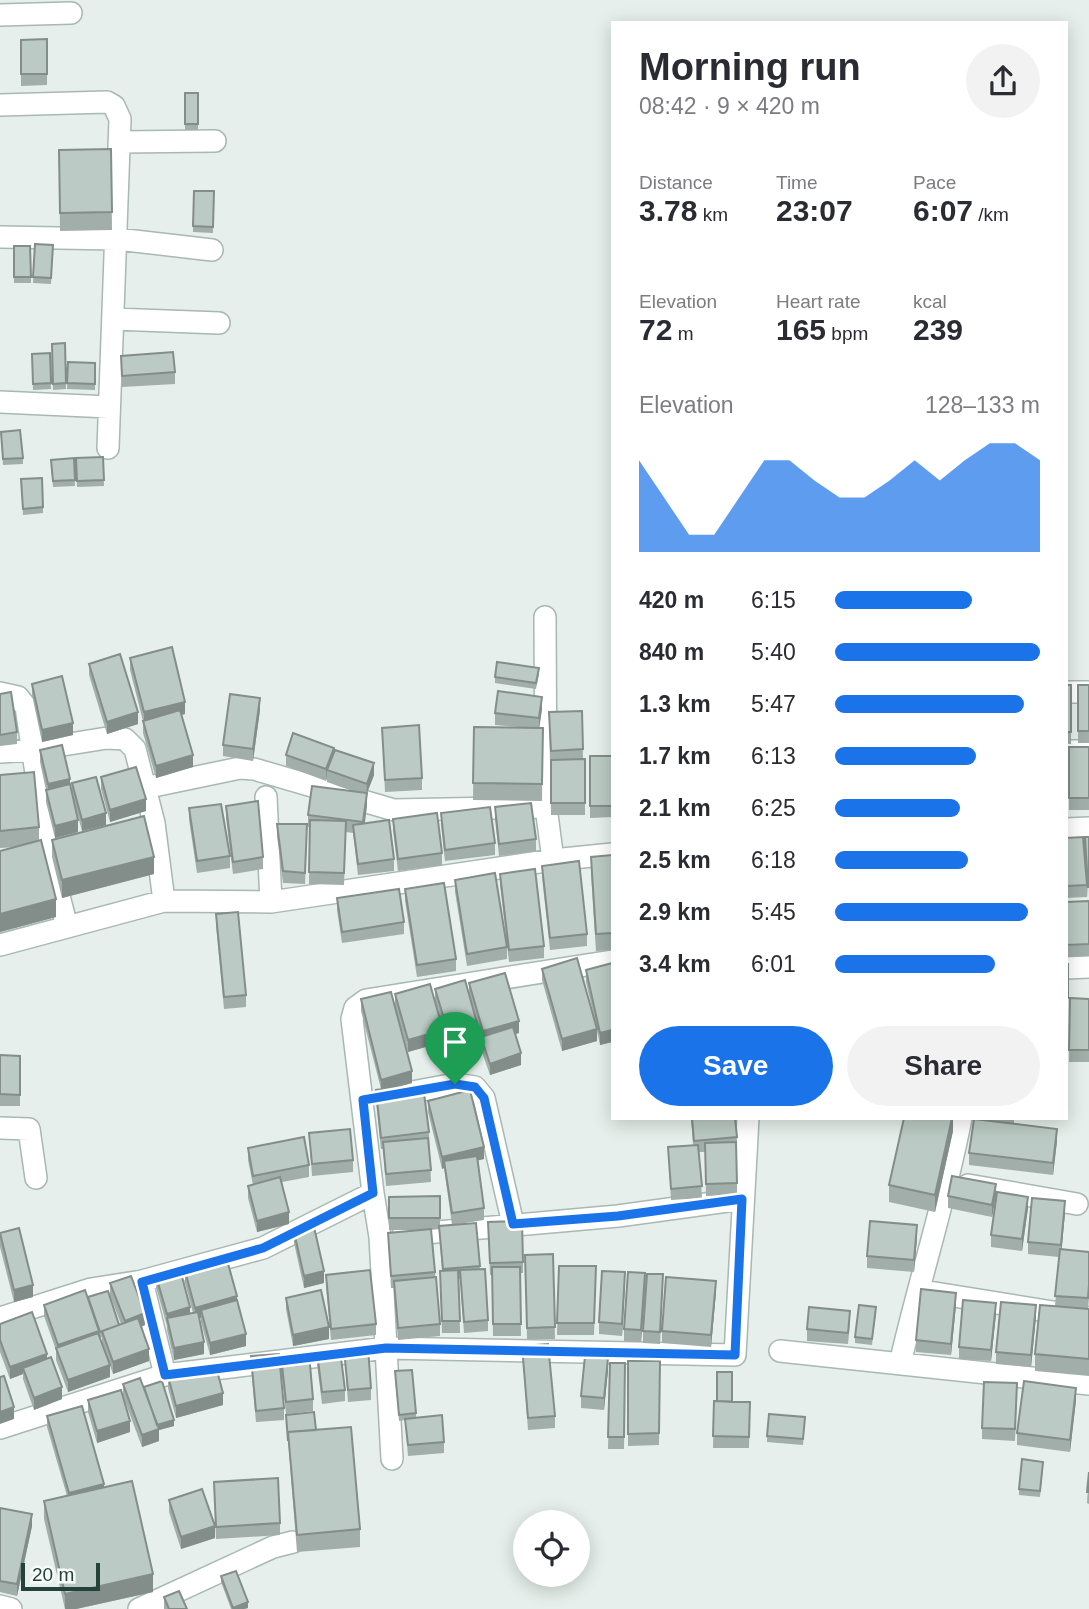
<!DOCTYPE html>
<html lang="en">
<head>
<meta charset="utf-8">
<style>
	:root { --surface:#fff; --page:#f2f2f3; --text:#2b2b33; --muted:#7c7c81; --accent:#1a73e8 }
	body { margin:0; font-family:Helvetica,sans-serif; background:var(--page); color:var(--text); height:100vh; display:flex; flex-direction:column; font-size:26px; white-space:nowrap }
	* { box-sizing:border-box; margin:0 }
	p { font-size:23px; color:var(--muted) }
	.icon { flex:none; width:38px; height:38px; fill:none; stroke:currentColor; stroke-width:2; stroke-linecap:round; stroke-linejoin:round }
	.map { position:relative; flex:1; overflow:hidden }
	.sheet { position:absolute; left:611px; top:21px; width:457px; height:1099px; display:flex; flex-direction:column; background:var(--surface); border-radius:0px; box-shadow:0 4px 18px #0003 }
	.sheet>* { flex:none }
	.buttons { position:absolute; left:513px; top:1510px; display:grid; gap:14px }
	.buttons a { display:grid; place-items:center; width:77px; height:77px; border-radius:50%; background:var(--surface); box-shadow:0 4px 18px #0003; font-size:35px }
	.scale { position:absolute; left:21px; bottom:18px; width:79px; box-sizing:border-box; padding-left:7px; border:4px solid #24423a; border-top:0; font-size:19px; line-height:24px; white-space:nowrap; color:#24423a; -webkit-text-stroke:5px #f7fbf9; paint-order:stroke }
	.pin { position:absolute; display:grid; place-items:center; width:60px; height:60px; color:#fff; margin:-72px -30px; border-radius:50% 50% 50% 0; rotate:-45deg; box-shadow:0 0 7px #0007 }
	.pin .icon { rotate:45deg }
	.round { display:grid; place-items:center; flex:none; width:74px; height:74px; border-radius:37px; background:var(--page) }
	.headline { display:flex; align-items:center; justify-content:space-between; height:119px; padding:0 28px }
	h1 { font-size:38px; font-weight:800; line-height:52px }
	.stats { display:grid; grid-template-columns:repeat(3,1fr); gap:10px; height:119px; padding:7px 28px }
	.stats div { display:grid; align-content:center }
	.stats b { font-size:30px; font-weight:800 }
	.stats small { font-size:19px; font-weight:400 }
	.stats p { font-size:19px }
	.chart { height:196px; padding:14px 28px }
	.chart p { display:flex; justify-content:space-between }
	.chart svg { width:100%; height:126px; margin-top:7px; fill:var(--accent); opacity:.7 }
	.button { display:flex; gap:14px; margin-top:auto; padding:14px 28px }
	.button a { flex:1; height:80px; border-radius:42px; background:var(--accent); color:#fff; font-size:28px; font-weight:800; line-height:80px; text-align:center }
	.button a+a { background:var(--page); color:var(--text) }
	ul { padding:0 28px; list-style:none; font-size:23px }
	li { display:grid; grid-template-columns:112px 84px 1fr; align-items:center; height:52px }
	li i { height:18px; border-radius:9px; background:var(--accent) }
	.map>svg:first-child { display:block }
</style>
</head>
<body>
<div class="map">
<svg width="1089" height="1609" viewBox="0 0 1089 1609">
	<rect width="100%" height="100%" fill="#e6efeb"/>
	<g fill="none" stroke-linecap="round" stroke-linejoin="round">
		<g stroke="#a8b8b2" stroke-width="24">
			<path id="minor" d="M0 15 71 13
				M0 105 107 102 114 106 120 119 108 448
				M120 142 215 141
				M0 237 117 239 212 250
				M114 319 219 323
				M0 402 109 407
				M545 617 546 807 553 860
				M1066 692H1089
				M0 693 18 697 26 707 48 853 67 927
				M1066 751H1089
				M0 752 32 750 107 738 125 739 135 749 154 823 164 901
				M144 788 240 768 254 769 394 810 546 807
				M266 797 271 902
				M1066 829 1089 828
				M0 945 164 901 271 902 553 860 612 854
				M1066 968 1089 967
				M396 1095 455 1084 475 1087 484 1098 513 1224
				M0 1128 29 1129 36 1178
				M968 1185 1077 1204
				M403 1235 618 1216 742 1199
				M142 1281 165 1375
				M929 1292 1089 1318
				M0 1318 91 1289 142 1281 263 1248 373 1193
				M780 1351 1089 1384
				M900 1364C919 1281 945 1202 961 1118
				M0 1428 165 1375 386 1348 735 1355 748 1118
				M392 1459 380 1237 373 1193 352 1019 355 1008 366 1000 612 961
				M0 1606 11 1609
				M139 1609 273 1547 293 1542"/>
		</g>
		<use href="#minor" stroke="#fff" stroke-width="21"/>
	</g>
	<path fill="#a1aea9" d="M47 39V85L21 86V40Z
		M185 93H198V130H185Z
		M111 149 112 230 60 231 59 150Z
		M214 191 213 233 193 232V226Z
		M35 244 53 245 51 284 33 283Z
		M14 246 31 277V283H14Z
		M65 343 66 389 53 390 52 344Z
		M50 353 51 389 33 390 32 354Z
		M121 356 175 372V384L122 387Z
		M68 362 95 363V390L67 389Z
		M1 438 23 458V464L3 465Z
		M103 457 104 486 77 487 76 458Z
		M74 458 75 486 53 487 51 466Z
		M21 479 43 507V513L23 515Z
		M130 658 185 714 181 715 193 767 156 778 143 733V721L130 670Z
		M89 664 138 724 107 734 89 675Z
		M539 674 536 689 495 683V677Z
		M32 684 73 735 42 742 32 695Z
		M1066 685H1071V744H1066Z
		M1078 685H1089V743H1078Z
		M0 694 17 732V744L0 746Z
		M542 709 539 728H543L542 801 473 800 474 727H518L495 725V713Z
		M260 710 253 761 223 756V745Z
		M582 711 583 760 585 759V815H551L549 712Z
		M382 728 422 778V790L385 792Z
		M1066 746H1067V811H1066Z
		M1069 747H1089V810H1069Z
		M40 750 70 785 72 794V783L106 825 82 831 73 798 78 832 55 838 46 802V790L40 762Z
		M334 752 374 775 367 793V805L365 823 394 859V871L358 875 353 833 346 832 344 885 309 884 310 827H308V815L355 792 327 782V778L326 781 286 766V755Z
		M590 756H612V817L590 818Z
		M0 775 39 827V840L56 917 0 932V851L16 847 0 848Z
		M101 777 146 811 110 822 101 789Z
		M226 806 263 857V869L233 874 226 818Z
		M495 807 536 839V851L499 856 495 819Z
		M189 808 230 856V868L197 873 189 820Z
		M441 813 495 843V855L445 861 441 825Z
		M393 819 442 853V865L398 871 393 831Z
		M277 824 307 836 305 884 283 883 277 836Z
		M1085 837H1089L1088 899 1085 849Z
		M1066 838 1087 885V897L1066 898Z
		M52 840 154 874 62 898 52 857Z
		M612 855V950L596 951 591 874V857Z
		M542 866 587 934V946L550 950 542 877Z
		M500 874 544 946V958L509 962 500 885Z
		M455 880 507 947V959L467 966 455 892Z
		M405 889 456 959V971L417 977 405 901Z
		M337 898 404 922V934L342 943 337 910Z
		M1089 901V956L1066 957V902Z
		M216 914 246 995V1007L224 1009 216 926Z
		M612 963V1042L600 1045 597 1031V1041L562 1051 542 980V969L595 1021 586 982V970Z
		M1066 964H1068V1010H1066Z
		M469 983 519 1033 515 1034 521 1065 490 1075 481 1049V1038L479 1032V1041L450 1050 435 1000V989L469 993Z
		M395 994 443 1042 408 1052 395 1006Z
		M1070 998 1089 999V1062H1069Z
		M361 999 412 1083 395 1088 429 1132 431 1182 386 1186 383 1149H381L376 1102V1090L381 1089 361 1011Z
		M0 1055 20 1056V1106H0Z
		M428 1101 484 1159 478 1160 484 1208V1220L452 1225 444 1168 442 1169 428 1112Z
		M691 1118H735L737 1137V1195L706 1196 705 1152H699L702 1198 671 1200 668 1147 693 1145Z
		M953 1118V1131L935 1212 889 1202V1185Z
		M979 1118H1014V1124L1057 1141 1053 1175 969 1165V1153Z
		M309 1133 353 1160V1172L312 1176Z
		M248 1148 309 1165V1177L282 1182 289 1224 257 1232 248 1198V1186L253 1185 248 1160Z
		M440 1196V1226L476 1223 480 1269 488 1320V1331L464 1333 460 1279H459L460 1333H442L440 1283 442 1271 439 1229 431 1230 440 1324V1336L398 1340 394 1288H391L388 1233 428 1230H389V1197Z
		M948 1196H996L992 1217 948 1208Z
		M1028 1208 1022 1251 991 1247V1235Z
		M1065 1213 1061 1250 1089 1252V1297L1088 1309H1089V1376L1035 1371V1354L1055 1306 1059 1257 1028 1254V1242Z
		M488 1222 523 1262V1273H520L521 1336H493L492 1275H490Z
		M294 1232 324 1283 304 1288 294 1243Z
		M0 1233 33 1297 14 1302 0 1247Z
		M917 1237 914 1272 867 1268V1256Z
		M553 1254 555 1339H527L525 1255Z
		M559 1266H596L594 1335H557Z
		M185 1271 237 1300 246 1346 210 1355 201 1322V1318H199L204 1354 174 1360 167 1330V1326L156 1287V1276L190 1313H193L185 1283Z
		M326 1275 376 1324V1335L331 1340 326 1286Z
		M110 1283 145 1325 141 1327 149 1361 113 1374 102 1343V1337L100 1338 110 1377 68 1392 56 1360V1350L44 1316V1305L88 1299 119 1325 121 1324 110 1295Z
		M625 1284 622 1336 599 1334V1322Z
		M645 1285 641 1342 624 1341V1329Z
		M663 1286 660 1344 643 1343V1331Z
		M716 1292 711 1347 662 1343V1331Z
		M286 1298 329 1339 293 1346 286 1309Z
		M956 1305 951 1355 916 1352V1340Z
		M876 1313 872 1345 855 1343V1337Z
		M996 1314 991 1361 959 1359V1347Z
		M1036 1317 1031 1367 996 1364V1352Z
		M850 1323 848 1344 807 1341V1329Z
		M0 1324 47 1359 62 1399 34 1410 23 1379V1374L10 1379 0 1352Z
		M522 1346 555 1416V1428L528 1430Z
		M344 1350 371 1388V1400L348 1402Z
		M317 1352 345 1390V1401L322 1404 317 1364Z
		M281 1355 313 1399V1411L286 1414 281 1367Z
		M251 1356 284 1408V1420L256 1422 251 1368Z
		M628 1361H660L659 1445 628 1446Z
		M610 1363H625L624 1449H608Z
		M608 1370 604 1410 581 1408V1396Z
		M168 1376 223 1405 176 1418 168 1388Z
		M395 1377 416 1413V1418L444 1442V1453L408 1456 405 1420 399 1421Z
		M123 1384 144 1387 174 1426 159 1430V1441L142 1447 123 1396Z
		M1017 1395 1015 1441 982 1439V1428Z
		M88 1400 130 1432 97 1443 88 1412Z
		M1076 1400 1070 1452 1017 1445V1433Z
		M714 1401 750 1402 749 1448H713Z
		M286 1415 316 1430 360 1529V1547L297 1552Z
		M47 1416 104 1488 153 1592 76 1609H65L44 1519V1501L67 1496 47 1427Z
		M805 1423 803 1445 767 1442V1436Z
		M1043 1468 1040 1497 1019 1495V1489Z
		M1089 1472V1504L1087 1503Z
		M214 1482 280 1523V1535L216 1539Z
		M169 1500 215 1538 181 1549 169 1512Z
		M0 1508 32 1526 17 1596 0 1592Z
		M221 1576 248 1608 244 1609H231L221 1582Z
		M164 1597 187 1609H164Z"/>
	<path fill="#838d89" d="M542 697V709L539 730V718Z
		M260 698V710L253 761V749Z
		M185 702V714L144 724V712Z
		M138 712V724L107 734V722Z
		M73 723V735L42 742V730Z
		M334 748V759L327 770 326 781V769Z
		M193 755V767L156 778V766Z
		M374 763V775L367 793V805L363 834 367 784Z
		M70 779V791L48 796V784Z
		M146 799V811L110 822V810Z
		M106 813V825L82 831V820Z
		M78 820V832L55 838V826Z
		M154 857V874L62 898V880Z
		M56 899V917L0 932V914Z
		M519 1021V1033L483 1043V1031Z
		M597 1029V1041L562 1051V1039Z
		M443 1030V1042L408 1052V1040Z
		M479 1030V1041L450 1050V1038Z
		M612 1030V1042L600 1045V1033Z
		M521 1053V1065L490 1075V1064Z
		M412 1071V1083L381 1091V1080Z
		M952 1118H953V1131L935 1212V1195Z
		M1057 1129V1141L1053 1175V1163Z
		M484 1147V1159L445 1168 444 1161V1168L442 1169V1157Z
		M996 1184V1196L992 1217V1205Z
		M1028 1197V1208L1022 1251V1239Z
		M1065 1201V1213L1061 1257V1245Z
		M289 1212V1224L257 1232V1221Z
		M917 1225V1237L914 1272V1260Z
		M324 1271V1283L304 1288V1276Z
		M625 1272V1284L622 1336V1324Z
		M645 1273V1285L641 1342V1330Z
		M716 1281V1292L711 1347V1335Z
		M33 1285V1297L14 1302V1290Z
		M956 1293V1305L951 1355V1344Z
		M237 1296V1308L201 1310V1318L195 1320V1308Z
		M996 1303V1314L991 1361V1350Z
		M1036 1305V1317L1031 1367V1355Z
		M190 1307V1319L167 1318V1326V1314Z
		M145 1313V1325L125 1333V1321Z
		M329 1327V1339L293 1346V1335Z
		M99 1331V1343L58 1357V1345Z
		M246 1334V1346L210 1355V1343Z
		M204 1342V1354L174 1360V1348Z
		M149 1349V1361L113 1374V1362Z
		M47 1354V1366L23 1368V1374L10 1379V1367Z
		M608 1358V1370L604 1410V1398Z
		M110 1365V1377L68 1392V1380Z
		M62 1387V1399L34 1410V1398Z
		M1076 1388V1400L1070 1452V1440Z
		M223 1393V1405L176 1418V1406Z
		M14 1407V1419L0 1424V1412Z
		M174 1420V1426L159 1430V1441L142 1447V1435L156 1425Z
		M130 1421V1432L97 1443V1431Z
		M104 1484V1496L69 1505V1493Z
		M32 1514V1526L17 1596V1584Z
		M215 1526V1538L181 1549V1537Z
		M153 1574V1592L76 1609H65V1594Z
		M248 1602V1608L244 1609H233V1608Z"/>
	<path fill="#bbcac4" stroke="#838d89" stroke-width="2" d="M47 39V74H21V40Z
		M185 93H198V124H185Z
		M111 149 112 212 60 213 59 150Z
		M194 191H214L213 227 193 226Z
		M35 244 53 245 51 278 33 277Z
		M14 246H30L31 277H14Z
		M65 343 66 383 53 384 52 344Z
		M173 352 175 372 122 376 121 356Z
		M50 353 51 383 33 384 32 354Z
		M68 362 95 363V384L67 383Z
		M20 430 23 458 3 459 1 432Z
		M103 457 104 480 77 481 76 458Z
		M74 458 75 480 53 481 51 460Z
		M42 478 43 507 23 509 21 479Z
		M172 647 185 702 144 712 130 658Z
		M120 654 138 712 107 722 89 664Z
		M497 662 539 668 536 683 495 677Z
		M62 676 73 723 42 730 32 684Z
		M1066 685H1071V732H1066Z
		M1078 685H1089V731H1078Z
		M498 691 542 697 539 718 495 713Z
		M11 692 17 732 0 735V694Z
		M230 694 260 698 253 749 223 745Z
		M180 710 193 755 156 766 143 721Z
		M582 711 583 749 551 751 549 712Z
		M419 725 422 778 385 780 382 728Z
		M474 727 543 728 542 784 473 783Z
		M293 733 334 748 326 769 286 755Z
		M62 745 70 779 48 784 40 750Z
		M1066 746H1067V799H1066Z
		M1069 747H1089V798H1069Z
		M335 750 374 763 367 784 327 770Z
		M590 756H612V806H590Z
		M585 759V803H551V760Z
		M136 767 146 799 110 810 101 777Z
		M34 772 39 827 0 831V775Z
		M96 777 106 813 82 820 72 783Z
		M70 784 78 820 55 826 46 790Z
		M312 786 367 793 363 822 308 815Z
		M258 801 263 857 233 862 226 806Z
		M531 803 536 839 499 844 495 807Z
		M221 804 230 856 197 861 189 808Z
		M490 807 495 843 445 850 441 813Z
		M437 813 442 853 398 859 393 819Z
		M144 816 154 857 62 880 52 840Z
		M310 820 346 821 344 873 309 872Z
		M389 820 394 859 358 864 353 825Z
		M277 824H307L305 873 283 871Z
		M1083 837 1087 885 1066 886V838Z
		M1085 837H1089V887H1088Z
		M41 840 56 899 0 914V851Z
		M612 855V933L596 934 591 857Z
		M579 861 587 934 550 938 542 866Z
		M535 869 544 946 509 950 500 874Z
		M495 873 507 947 467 954 455 880Z
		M444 883 456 959 417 965 405 889Z
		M399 889 404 922 342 932 337 898Z
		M1089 901V944L1066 945V902Z
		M238 912 246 995 224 997 216 914Z
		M577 958 597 1029 562 1039 542 969Z
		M612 963V1030L600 1033 586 970Z
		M1066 964H1068V998H1066Z
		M505 973 519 1021 483 1031 469 983Z
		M465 980 479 1030 450 1038 435 989Z
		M430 984 443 1030 408 1040 395 994Z
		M391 992 412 1071 381 1080 361 999Z
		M1070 998 1089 999V1050H1069Z
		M513 1027 521 1053 490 1064 481 1037Z
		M0 1055 20 1056V1095L0 1094Z
		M423 1085 429 1132 381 1138 376 1090Z
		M470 1090 484 1147 442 1157 428 1101Z
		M692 1118H735L737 1137 694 1141Z
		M904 1118H952L935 1195 889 1185Z
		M974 1119 1057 1129 1053 1163 969 1153Z
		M350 1129 353 1160 312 1164 309 1133Z
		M304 1137 309 1165 253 1176 248 1148Z
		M428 1138 431 1170 386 1174 383 1142Z
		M736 1142 737 1183 706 1184 705 1143Z
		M698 1145 702 1186 671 1189 668 1147Z
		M477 1156 484 1208 452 1213 444 1161Z
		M952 1176 996 1184 992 1205 948 1196Z
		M280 1177 289 1212 257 1221 248 1186Z
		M997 1192 1028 1197 1022 1239 991 1235Z
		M440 1196V1218H389V1197Z
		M1032 1198 1065 1201 1061 1245 1028 1242Z
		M522 1221 523 1262 490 1263 488 1222Z
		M870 1221 917 1225 914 1260 867 1256Z
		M476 1223 480 1266 443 1269 439 1226Z
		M314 1227 324 1271 304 1276 294 1232Z
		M19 1228 33 1285 14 1290 0 1233Z
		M431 1229 435 1272 391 1276 388 1233Z
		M1060 1249 1089 1252V1285L1088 1298 1055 1296Z
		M553 1254 555 1327 527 1328 525 1255Z
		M227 1260 237 1296 195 1308 185 1271Z
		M559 1266H596L594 1323H557Z
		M492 1267H520L521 1324H493Z
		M180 1269 190 1307 167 1314 156 1276Z
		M485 1269 488 1320 464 1322 460 1270Z
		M370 1270 376 1324 331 1329 326 1275Z
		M458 1270 460 1321H442L440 1271Z
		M602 1271 625 1272 622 1324 599 1322Z
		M628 1272 645 1273 641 1330 624 1329Z
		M647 1274H663L660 1332 643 1331Z
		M131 1276 145 1313 125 1321 110 1283Z
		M436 1277 440 1324 398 1328 394 1281Z
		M666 1277 716 1281 711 1335 662 1331Z
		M921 1289 956 1293 951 1344 916 1340Z
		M85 1290 99 1331 58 1345 44 1305Z
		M321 1290 329 1327 293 1335 286 1298Z
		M108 1291 119 1325 100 1332 88 1297Z
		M237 1300 246 1334 210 1343 201 1310Z
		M963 1300 996 1303 991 1350 959 1347Z
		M1001 1302 1036 1305 1031 1355 996 1352Z
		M859 1305 876 1307 872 1339 855 1337Z
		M1040 1305 1089 1309V1359L1035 1354Z
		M809 1307 850 1311 848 1333 807 1329Z
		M32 1312 47 1354 10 1367 0 1340V1324Z
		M198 1312 204 1342 174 1348 167 1318Z
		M138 1318 149 1349 113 1362 102 1331Z
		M98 1333 110 1365 68 1380 56 1348Z
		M548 1344 555 1416 528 1418 522 1346Z
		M368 1348 371 1388 348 1390 344 1350Z
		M340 1350 345 1390 322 1392 317 1352Z
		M309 1353 313 1399 286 1402 281 1355Z
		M279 1354 284 1408 256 1411 251 1356Z
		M585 1356 608 1358 604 1398 581 1396Z
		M51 1357 62 1387 34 1398 23 1368Z
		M628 1361H660L659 1433 628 1434Z
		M215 1363 223 1393 176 1406 168 1376Z
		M610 1363H625L624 1437H608Z
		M412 1370 416 1413 399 1415 395 1371Z
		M717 1372H732V1402L717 1401Z
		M4 1376 14 1407 0 1412V1377Z
		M140 1378 159 1429 142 1435 123 1384Z
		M162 1381 174 1420 157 1425 144 1387Z
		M1024 1381 1076 1388 1070 1440 1017 1433Z
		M984 1382 1017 1383 1015 1429 982 1428Z
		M121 1390 130 1421 97 1431 88 1400Z
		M714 1401 750 1402 749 1437 713 1436Z
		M82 1406 104 1484 69 1493 47 1416Z
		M314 1412 316 1430 288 1432V1441L286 1415Z
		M769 1414 805 1417 803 1439 767 1436Z
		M442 1415 444 1442 408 1445 405 1419Z
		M351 1427 360 1529 297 1535 288 1432Z
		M1022 1459 1043 1462 1040 1491 1019 1489Z
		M1089 1472V1492H1087Z
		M278 1478 280 1523 216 1527 214 1482Z
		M132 1481 153 1574 65 1594 44 1501Z
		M202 1489 215 1526 181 1537 169 1500Z
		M0 1508 32 1514 17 1584 0 1581Z
		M236 1571 248 1602 233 1608 221 1576Z
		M179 1591 187 1609H169L164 1597Z"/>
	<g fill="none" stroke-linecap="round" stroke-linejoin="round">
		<g stroke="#fff" stroke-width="14">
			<path id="route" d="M455 1084 475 1087 484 1098 513 1224 618 1216 742 1199 735 1355 386 1348 165 1375 142 1282 263 1248 373 1193 363 1100Z"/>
		</g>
		<use href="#route" stroke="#1a73e8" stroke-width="9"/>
	</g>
</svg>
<div class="buttons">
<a><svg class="icon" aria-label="locate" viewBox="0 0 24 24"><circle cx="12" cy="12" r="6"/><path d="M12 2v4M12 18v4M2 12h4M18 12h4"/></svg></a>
</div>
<div class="scale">20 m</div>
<div class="pin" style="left:455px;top:1084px;background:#1e9e55"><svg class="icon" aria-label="arrive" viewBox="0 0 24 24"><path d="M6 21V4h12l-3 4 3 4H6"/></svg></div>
<section class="sheet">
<div class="headline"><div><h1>Morning run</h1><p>08:42 · 9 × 420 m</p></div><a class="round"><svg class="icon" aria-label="share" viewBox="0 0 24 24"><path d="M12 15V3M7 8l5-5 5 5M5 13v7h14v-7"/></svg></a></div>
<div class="stats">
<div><p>Distance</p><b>3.78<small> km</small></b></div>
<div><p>Time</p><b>23:07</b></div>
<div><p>Pace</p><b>6:07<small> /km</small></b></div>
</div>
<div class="stats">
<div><p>Elevation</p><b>72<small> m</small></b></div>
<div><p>Heart rate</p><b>165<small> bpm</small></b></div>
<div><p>kcal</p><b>239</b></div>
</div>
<div class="chart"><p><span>Elevation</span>128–133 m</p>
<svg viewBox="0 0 160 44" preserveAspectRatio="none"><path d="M0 44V12L10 25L20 38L30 38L40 25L50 12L60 12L70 19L80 25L90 25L100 19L110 12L120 19L130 12L140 6L150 6L160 12V44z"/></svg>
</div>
<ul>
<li><b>420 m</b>6:15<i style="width:67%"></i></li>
<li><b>840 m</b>5:40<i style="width:100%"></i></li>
<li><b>1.3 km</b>5:47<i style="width:92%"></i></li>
<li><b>1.7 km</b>6:13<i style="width:69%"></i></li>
<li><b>2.1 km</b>6:25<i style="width:61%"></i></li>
<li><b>2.5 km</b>6:18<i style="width:65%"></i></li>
<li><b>2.9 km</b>5:45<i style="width:94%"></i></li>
<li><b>3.4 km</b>6:01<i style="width:78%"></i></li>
</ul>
<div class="button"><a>Save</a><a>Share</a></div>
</section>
</div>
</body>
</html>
